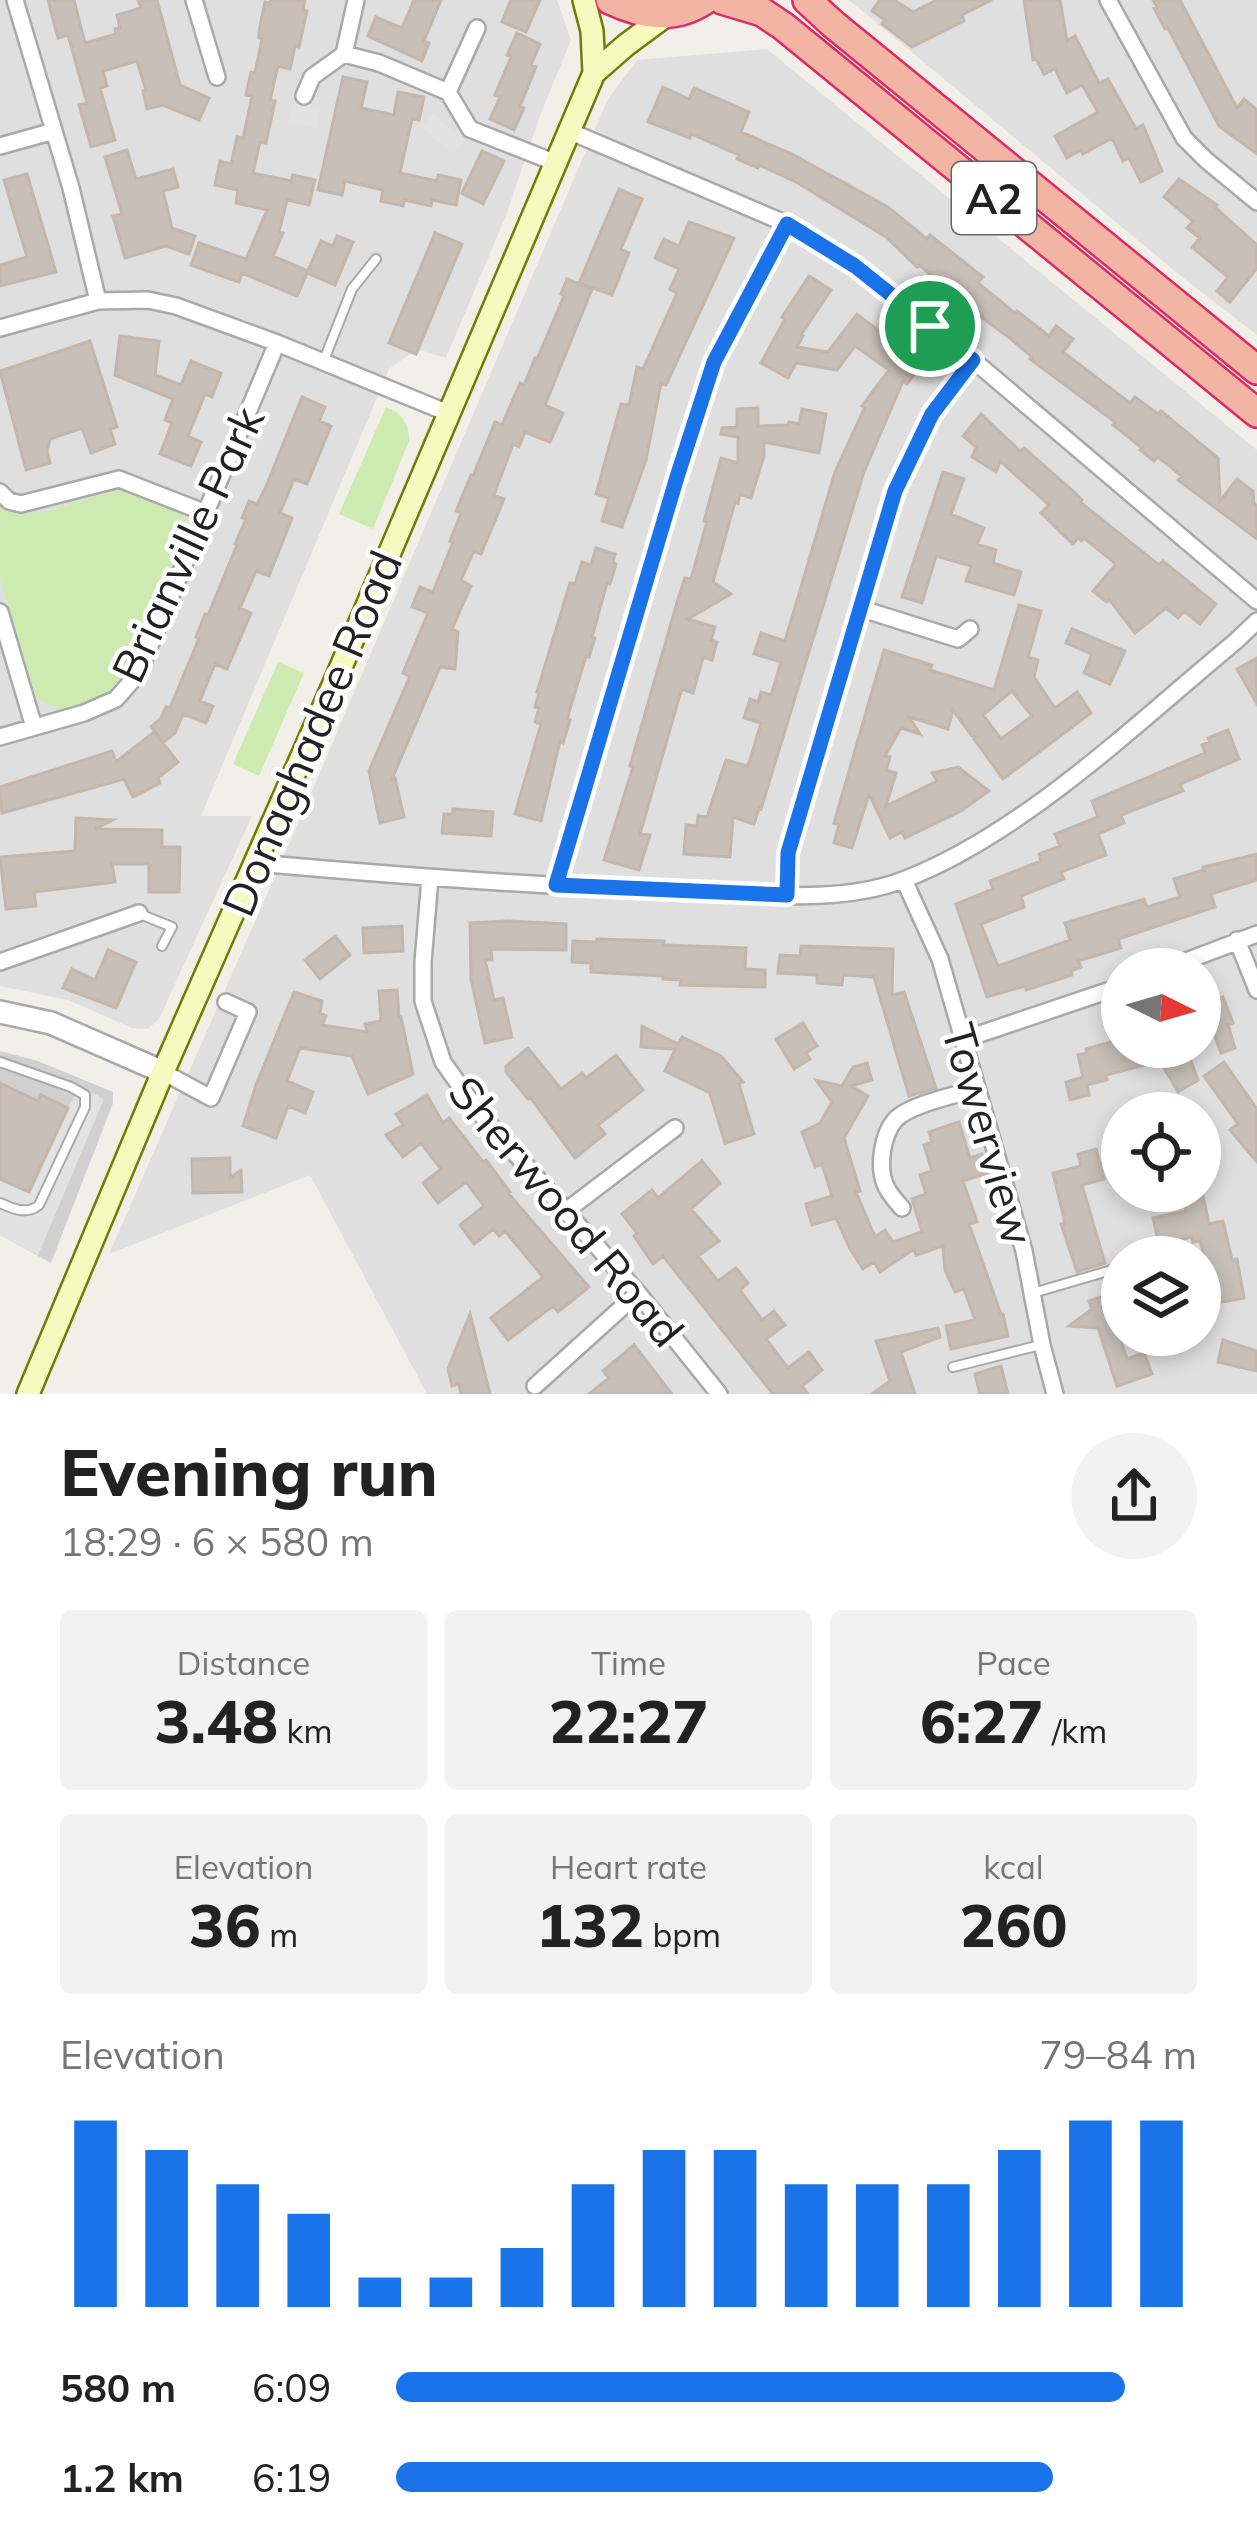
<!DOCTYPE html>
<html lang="en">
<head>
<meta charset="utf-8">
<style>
	:root { --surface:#fff; --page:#f2f2f2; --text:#222; --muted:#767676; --accent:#1a73e8 }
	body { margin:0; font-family:Mulish,sans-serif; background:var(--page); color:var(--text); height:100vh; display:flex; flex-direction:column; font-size:45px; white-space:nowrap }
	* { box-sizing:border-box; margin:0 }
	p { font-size:39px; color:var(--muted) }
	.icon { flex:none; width:66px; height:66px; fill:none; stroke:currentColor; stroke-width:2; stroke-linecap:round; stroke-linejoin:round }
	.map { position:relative; height:1394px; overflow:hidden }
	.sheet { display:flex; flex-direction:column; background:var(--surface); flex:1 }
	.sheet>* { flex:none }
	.needle { width:78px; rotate:95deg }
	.tools { position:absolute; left:1101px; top:948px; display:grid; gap:24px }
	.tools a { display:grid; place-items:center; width:120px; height:120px; border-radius:50%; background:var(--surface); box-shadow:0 6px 18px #0003; font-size:60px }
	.pin { position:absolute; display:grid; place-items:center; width:102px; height:102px; color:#fff; margin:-51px; border:6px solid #fff; border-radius:50%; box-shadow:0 3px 12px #0007 }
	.round { display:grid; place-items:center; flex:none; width:126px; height:126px; border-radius:63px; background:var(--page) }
	.head { display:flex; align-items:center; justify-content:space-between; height:204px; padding:0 60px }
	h1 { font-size:66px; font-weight:800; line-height:90px }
	.metrics { display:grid; grid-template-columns:repeat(3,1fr); gap:18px; height:204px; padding:12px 60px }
	.metrics div { display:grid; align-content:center; border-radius:12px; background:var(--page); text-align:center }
	.metrics b { font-size:60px; font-weight:800 }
	.metrics small { font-size:33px; font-weight:400 }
	.metrics p { font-size:33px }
	.chart { height:336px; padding:24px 60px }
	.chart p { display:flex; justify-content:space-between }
	.chart svg { width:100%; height:216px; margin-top:12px; stroke:var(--accent); stroke-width:6 }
	ul { padding:0 60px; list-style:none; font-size:39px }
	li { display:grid; grid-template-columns:192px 144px 1fr; align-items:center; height:90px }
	li i { height:30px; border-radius:15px; background:var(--accent) }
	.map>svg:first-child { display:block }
</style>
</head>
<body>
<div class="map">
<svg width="1257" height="1394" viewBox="0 0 1257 1394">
	<rect width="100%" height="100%" fill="#f2efe9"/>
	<path fill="#e0dfdf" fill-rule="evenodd" d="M0 0H557L571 40 541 113 505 218 446 358 420 350 417 355 410 354 389 369 201 816H252L159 1019 148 1029 132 1028 68 1000 0 986Z
		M849 0H1257V335L1182 277Z
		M767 49 1257 450V1394H427L310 1175 109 1254 297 826 608 99 637 60ZM1122 969H1200V1047H1122ZM1122 1113H1200V1191H1122ZM1122 1257H1200V1335H1122Z"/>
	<path fill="#d0d0d0" d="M0 1051 38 1061 113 1092V1103L51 1263 0 1235Z"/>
	<path fill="#cdebb0" d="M386 407C402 413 410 424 409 441L373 529 339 514Z
		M122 490 178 509 188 524 187 540 125 682 97 702 60 711 36 697 0 579V504C30 529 85 494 122 490Z
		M278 662 304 673 259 776 233 764Z"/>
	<path fill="#e2e2e2" d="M293 102 320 109 316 128 288 121Z
		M433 114 464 140 454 154 422 128Z
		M79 1086 104 1099 38 1255 0 1235V1179L29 1192Z"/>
	<path fill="#c7bfb8" stroke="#c4b6ab" stroke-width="3" fill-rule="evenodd" d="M48 0H74L85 43 116 34 115 29 120 28 117 15 141 8 138 0H157L180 85 209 98 199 120 163 105 147 109 143 91 146 90 137 61 103 71 107 86 100 88 115 140 91 147 79 105 87 103 68 35 58 38Z
		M271 0H305L303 10 307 11 299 47 295 46 290 69 278 66 270 100 275 101 266 143 260 142 253 173 291 181 293 175 315 180 309 205 287 200 279 232 283 233 273 256 308 271 297 296 242 273 239 282 191 265 199 243 246 259 267 210 236 203 238 190 215 185 220 161 231 164 237 137 243 138 252 96 246 95 251 72 255 73 262 39 259 38V31L265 2 270 3Z
		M414 0H441L424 41 429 43 422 61 368 36 376 17 402 28Z
		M511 0H540L526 32 502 22Z
		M880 0H894L913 12 937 0H992L962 15 964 21 912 47 882 24 885 20 872 11Z
		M1024 0H1060L1067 41 1075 36 1099 83 1108 79 1136 129 1143 125 1162 171 1141 182 1129 158 1123 161 1112 138 1083 154 1081 150 1067 158 1055 136 1098 112 1082 85 1067 93 1055 69 1044 74 1036 59 1033 60Z
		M1153 0H1180L1237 108 1244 99 1257 110V154L1219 126 1168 28 1165 29 1154 8 1157 7Z
		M517 33 540 44 531 65 536 67 520 106 524 108 514 130 490 119 500 97 495 95 511 57 507 55Z
		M343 77 367 82 361 108 394 115 398 92 424 97 419 120 412 119 400 173 437 181 438 175 461 180 456 205 432 200 431 206 404 200 403 206 381 201 383 190 345 181 342 195 318 190Z
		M663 87 689 99 694 88 749 112 741 132 792 154 888 207 927 239 930 235 983 277 978 283 1015 313 1017 311 1049 336 1056 326 1073 339 1063 352 1130 403 1135 397 1158 414 1161 411 1218 458 1220 501 1237 479 1253 491 1254 503 1257 506V539L1178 480 1182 476 1158 457 1154 461 1140 450 1142 448 1113 425 1115 422 1030 359 1032 357 1011 339 943 289 945 286 919 265 917 267 886 237 796 182 759 165 758 168 737 159 739 155 691 134 690 138 648 122Z
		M127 150 136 179 173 169 178 187 163 191 172 228 195 236 189 254 166 246 125 258 113 216 122 214 105 157Z
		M482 151 504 161 483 204 462 193Z
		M27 174 56 272 0 286V265L27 257 4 180Z
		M1179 179 1217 205 1215 207 1257 245V268L1230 302 1217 291 1228 277 1192 247 1200 238 1187 228 1193 221 1164 197Z
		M619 189 642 199 621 249 629 253 612 295 579 283Z
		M689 222 734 238 666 385 661 383 646 460 622 527 602 521 609 498 596 494 621 404 629 405 637 367 643 369 677 293 670 289 679 269 655 258 664 239 679 246Z
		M435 233 462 244 416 354 389 343Z
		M337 236 353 242 335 285 307 273 321 241 333 246Z
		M809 276 831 290 801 335 803 336 797 347 828 352 857 314 922 364 907 384 903 381 864 472 761 809 759 808 754 824 733 817 730 857 684 854 686 825 697 826 698 816 707 817 726 760 748 766 761 723 744 718 750 699 758 702 761 692 771 695 781 662 754 654 761 633 785 641 835 472 865 407 862 406 889 370 855 346 837 370 796 363 788 378 761 363 785 319 782 317Z
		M567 279 592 289 545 405 563 413 550 442 525 432 519 447 513 444 494 495 504 499 481 554 474 551 461 580 471 586 452 629 458 632 455 669 440 667 392 779 395 778 404 817 380 823 369 771 410 676 403 673 428 613 412 607 420 587 433 592 453 542 450 541 461 513 456 511 471 475 473 476 495 422 502 425 520 383 524 385 535 358 537 359 564 296 561 294Z
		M120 336 159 341 155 375 181 385 191 361 221 373 212 397 205 394 188 436 201 442 191 466 160 454 172 423 165 420 173 399 115 375Z
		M90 341 117 427 110 429 115 444 91 453 82 428 50 439 47 451 50 463 26 470 0 371Z
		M302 397 325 407 319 421 331 426 307 484 294 479 280 513 292 518 269 576 256 571 240 608 251 613 227 669 215 664 200 701 213 706 206 723 183 714 175 733 164 742 151 727 161 718 166 707 170 708 199 638 196 637 205 614 208 615 237 545 235 544 246 519 242 518 249 501 257 504 265 489Z
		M758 408V426L788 425 789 422 799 424 802 409 826 414 819 453 764 442V456L751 498 740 494 738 503 735 502 713 582 731 594 688 619 715 627 711 640 717 642 712 660 703 657 693 693 682 689 679 698 640 834 650 835 639 870 604 860 633 767 630 766 678 599 685 578 691 579 699 550 707 522 704 521 721 458 738 463V437L721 434 722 428 737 427V409Z
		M981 414 1020 451 1024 448 1073 491 1082 500 1080 502 1159 565 1163 561 1216 604 1200 624 1184 611 1178 618 1166 608 1135 633 1109 599 1107 602 1093 591 1116 564 1084 538 1081 541 1078 538 1073 544 1041 513 1049 505 1000 461 996 472 972 457 976 447 963 436Z
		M943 472 964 479 951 514 984 528 977 544 996 550 993 563 1021 572 1014 595 966 581 971 566 936 556 922 603 902 597Z
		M596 548 615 554 613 562 616 564 610 584 607 583 592 637 595 638 589 657 586 656 567 719 570 720 563 743 560 741 541 821 515 814 541 724 535 722 539 708 535 707 539 693 537 692 570 583 575 584 582 562 591 565Z
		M1019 605 1041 611 1028 657 1038 660 1034 677 1055 708 1077 692 1091 713 1003 779 974 739 977 737 972 736 953 710 948 729 909 717 920 734 901 728 885 756 890 757 886 770 896 773 886 806 937 781 932 773 958 767 989 791 961 811 905 838 902 832 890 838 869 794 852 848 834 843 839 825 834 823 884 650 932 665 930 670 994 690ZM1012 691 1032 716 1001 739 983 715Z
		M1072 629 1125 651 1110 684 1084 673 1092 654 1066 643Z
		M1257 658V704L1237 669Z
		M1228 730 1239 759 1180 784 1183 791 1121 815 1124 823 1098 834 1106 855 1061 872 1064 879 1021 896 1024 907 981 924 998 966 1070 940 1065 923 1144 899 1147 907 1180 897 1174 879 1204 870 1203 867 1257 854V880L1211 894 1215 907 1118 939 1121 948 1078 961 1081 967 1071 971 1072 975 1026 990 1025 986 987 997 956 904 993 889 990 881 1041 861 1039 854 1060 846 1055 834 1098 817 1092 801 1205 753 1202 745 1210 742 1208 738Z
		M154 732 178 762 158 778 160 783 133 797 124 779 2 813 0 787 112 751 116 762Z
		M453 809 493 812 491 836 442 833 444 814H453Z
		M76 818 113 820 95 829 162 830V847H180L179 892H149V864H112L115 882 34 892 36 906 6 909 0 857 75 851Z
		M508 921 566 924V950L491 949 492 960H485L494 1000 503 998 512 1037 485 1043 471 979 470 923Z
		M402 926 403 951 364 953 363 928Z
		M335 936 350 955 320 979 305 960Z
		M597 939 664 941V945L746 948 745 969 765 970V987L680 985 681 980 663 979V976L591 972V963L572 962 573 941 597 942Z
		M801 946 893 949 892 995 904 992 936 1088 909 1096 874 977 843 975 842 985 817 983V975L778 973 780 955 800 956Z
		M108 950 136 962 116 1008 63 988 72 969 95 980Z
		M397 990 399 1017H401L413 1074 368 1094 352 1056 300 1048 287 1081 313 1092 305 1113 288 1106 276 1138 243 1126 256 1085 294 992 322 1001 320 1013 326 1016 322 1025 367 1032 365 1024 381 1021 379 991Z
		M1223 997 1233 1023 1228 1025 1235 1048 1221 1053 1213 1031 1200 1036V1006Z
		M803 1023 817 1046 806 1053 810 1059 794 1069 776 1039Z
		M642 1026 678 1044 682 1037 721 1056 743 1082 739 1084 754 1134 725 1143 710 1093 665 1071 675 1049 641 1047Z
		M1122 1039V1047H1191L1192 1052 1188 1053 1198 1080 1178 1092 1160 1061 1106 1075 1107 1080 1087 1085 1089 1095 1070 1100 1066 1082 1083 1077 1078 1055 1087 1053 1086 1049Z
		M528 1048 561 1089 582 1073 586 1078 616 1055 643 1090 598 1125 605 1134 575 1158 530 1097 528 1099 506 1072V1066Z
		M1224 1062 1257 1109V1162L1230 1130 1238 1124 1204 1076Z
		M867 1063 872 1080 851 1086 868 1096 844 1138 860 1191 856 1192 875 1237 885 1230 893 1242 922 1232 912 1199 926 1194 920 1175 932 1171 924 1145 932 1142 929 1132 959 1122 970 1158 982 1154 988 1173 963 1181 977 1222 969 1224 1001 1314H1003L1008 1336 951 1349 946 1326 975 1320 964 1289 955 1292 945 1270 943 1246 916 1255 914 1249 880 1272 874 1262 863 1269 850 1249 836 1218 812 1225 806 1204 832 1196 822 1164 815 1167 802 1132 820 1123 832 1102 816 1080 842 1086 853 1067Z
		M0 1083 38 1101 41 1095 68 1108 29 1192 0 1179Z
		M427 1095 443 1123 449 1118 483 1162 486 1160 510 1192 508 1193 589 1287 558 1312 553 1306 508 1340 491 1318 543 1277 505 1231 499 1236 493 1229 474 1244 460 1225 484 1206 466 1182 438 1203 423 1183 441 1169 421 1143 403 1157 386 1135 403 1125 396 1114Z
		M1096 1149 1104 1179 1082 1185 1105 1263 1077 1272 1061 1224 1065 1223 1053 1173 1081 1166 1078 1154Z
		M230 1158V1178L241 1170 242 1192 193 1193 192 1159Z
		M702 1161 720 1183 691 1209 719 1241 698 1256 718 1281 736 1268 748 1283 740 1290 762 1320 774 1311 785 1325 766 1339 788 1368 809 1352 822 1370 802 1386 808 1394H773L663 1256 653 1264 634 1236 637 1233 622 1214 652 1190 658 1198Z
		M1182 1191H1202L1209 1224 1223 1221 1232 1260 1237 1259 1244 1298 1200 1306V1264L1206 1262 1200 1241 1193 1242 1192 1237 1159 1245 1153 1218 1186 1211Z
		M1110 1294 1121 1328 1117 1330 1127 1359 1144 1353 1152 1374 1117 1386 1098 1328 1069 1326 1092 1309 1089 1301Z
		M470 1314 490 1394H461L459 1384 452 1386 448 1369Z
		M938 1328 940 1337 901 1352 915 1394H872L890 1381 876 1341Z
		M1223 1340 1257 1351V1371L1218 1362Z
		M634 1345 672 1394H589L609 1378 603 1371Z
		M1001 1366 1008 1394H980L975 1374Z"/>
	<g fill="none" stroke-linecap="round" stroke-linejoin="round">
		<g stroke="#a9a9a9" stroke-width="12">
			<path id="service" d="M324 360 352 289 376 259
				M140 914 172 927 162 946
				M0 1062 71 1087 85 1095V1107L39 1205C27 1215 13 1209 0 1203
				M1033 1293 1122 1267
				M953 1367 1040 1345"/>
		</g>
		<g stroke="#a9a9a9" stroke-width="20">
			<path id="minor" d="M15 0 71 188 98 301
				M194 0 217 77
				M1108 0 1184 138 1206 160 1257 202
				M344 54 379 63 448 92 470 129 556 163
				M448 92 477 28
				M304 96 312 77 344 54 356 0
				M569 131 787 224 855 266 973 360 1257 601
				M0 146 54 131
				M0 328 98 301 148 300 176 306 277 343 448 413
				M0 492 9 501 21 504 119 479 206 513
				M859 608 958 639 970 629
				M0 612 34 727
				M0 737 84 713 116 699 138 674 277 343
				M256 863C402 876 548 887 694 892 760 894 840 904 903 880 1022 835 1138 722 1236 641L1257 621
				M430 878 423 962V1001L443 1062 477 1110 638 1293 719 1394
				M904 880 940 959 1024 1251 1042 1345 1055 1394
				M556 885 677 477 714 362 787 224
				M787 895 788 853 895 491 931 414 973 360
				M1237 940 1257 990
				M0 962 139 913
				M1165 969 1257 934
				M962 1040 1122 986
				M163 1072 211 1098 248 1012 226 1002
				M902 1208C896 1201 888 1193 885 1184 878 1166 882 1135 895 1120 908 1105 955 1095 976 1089
				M566 1211 675 1128
				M535 1386 638 1293"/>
		</g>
		<g stroke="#a9a9a9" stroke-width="26">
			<path id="tertiary" d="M0 1012 51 1023 163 1072"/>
		</g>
		<g stroke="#707d05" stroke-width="26">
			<path id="secondary" d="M584 0 592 31 594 73
				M28 1394 163 1072 335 681 594 73 626 45 668 14"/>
		</g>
		<g stroke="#dc2a67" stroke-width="32">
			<path id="trunk" d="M610 0C642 15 674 21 705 0
				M722 0 762 12 783 26 1257 413
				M807 0 833 24 1257 370"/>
		</g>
		<use href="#service" stroke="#fff" stroke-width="8"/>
		<use href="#minor" stroke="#fff" stroke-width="15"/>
		<use href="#tertiary" stroke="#fff" stroke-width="21"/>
		<use href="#secondary" stroke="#f7fabf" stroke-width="21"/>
		<use href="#trunk" stroke="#f2b4a3" stroke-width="27"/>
	</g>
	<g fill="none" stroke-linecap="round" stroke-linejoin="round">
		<g stroke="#fff" stroke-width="24">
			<path id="route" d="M787 224 855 266 973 360 932 414 895 491 788 853 787 895 556 885 677 477 714 362Z"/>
		</g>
		<use href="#route" stroke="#1a73e8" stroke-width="15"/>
	</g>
	<g text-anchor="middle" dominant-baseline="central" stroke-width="9" stroke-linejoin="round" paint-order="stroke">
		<rect fill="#fff" stroke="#646464" stroke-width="3" x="952" y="162" width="84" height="72" rx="9"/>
		<g font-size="42" font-weight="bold" fill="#222">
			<text x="994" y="198">A2</text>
		</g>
		<g font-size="45" fill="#222" stroke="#fff">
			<text transform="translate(187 544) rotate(-65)">Brianville Park</text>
			<text transform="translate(311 733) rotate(-67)">Donaghadee Road</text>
			<text transform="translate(989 1134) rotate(74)">Towerview</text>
			<text transform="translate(567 1211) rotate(50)">Sherwood Road</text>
		</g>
	</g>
</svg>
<div class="tools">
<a><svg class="needle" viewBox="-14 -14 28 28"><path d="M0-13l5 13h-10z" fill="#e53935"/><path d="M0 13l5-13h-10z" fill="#767676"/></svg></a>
<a><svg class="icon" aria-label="locate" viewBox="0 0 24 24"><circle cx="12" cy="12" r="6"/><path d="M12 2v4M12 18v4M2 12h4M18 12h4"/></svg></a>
<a><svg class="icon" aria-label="layers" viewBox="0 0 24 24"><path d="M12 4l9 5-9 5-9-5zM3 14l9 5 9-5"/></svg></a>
</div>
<div class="pin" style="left:930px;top:326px;background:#1e9e55"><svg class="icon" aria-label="arrive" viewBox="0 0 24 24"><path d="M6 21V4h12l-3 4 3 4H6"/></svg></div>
</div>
<section class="sheet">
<div class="head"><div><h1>Evening run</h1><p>18:29 · 6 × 580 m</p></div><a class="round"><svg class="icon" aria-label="share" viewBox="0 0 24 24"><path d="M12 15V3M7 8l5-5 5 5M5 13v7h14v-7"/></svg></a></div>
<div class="metrics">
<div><p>Distance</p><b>3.48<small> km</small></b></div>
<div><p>Time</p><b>22:27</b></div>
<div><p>Pace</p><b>6:27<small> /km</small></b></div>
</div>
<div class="metrics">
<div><p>Elevation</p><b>36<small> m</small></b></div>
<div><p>Heart rate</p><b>132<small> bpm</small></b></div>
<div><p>kcal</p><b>260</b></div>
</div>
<div class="chart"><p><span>Elevation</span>79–84 m</p>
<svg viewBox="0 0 160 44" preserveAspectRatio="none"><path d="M5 44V6M15 44V12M25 44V19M35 44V25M45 44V38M55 44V38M65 44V32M75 44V19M85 44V12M95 44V12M105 44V19M115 44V19M125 44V19M135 44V12M145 44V6M155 44V6"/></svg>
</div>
<ul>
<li><b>580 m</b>6:09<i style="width:91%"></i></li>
<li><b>1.2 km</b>6:19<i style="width:82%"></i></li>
</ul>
</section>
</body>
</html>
